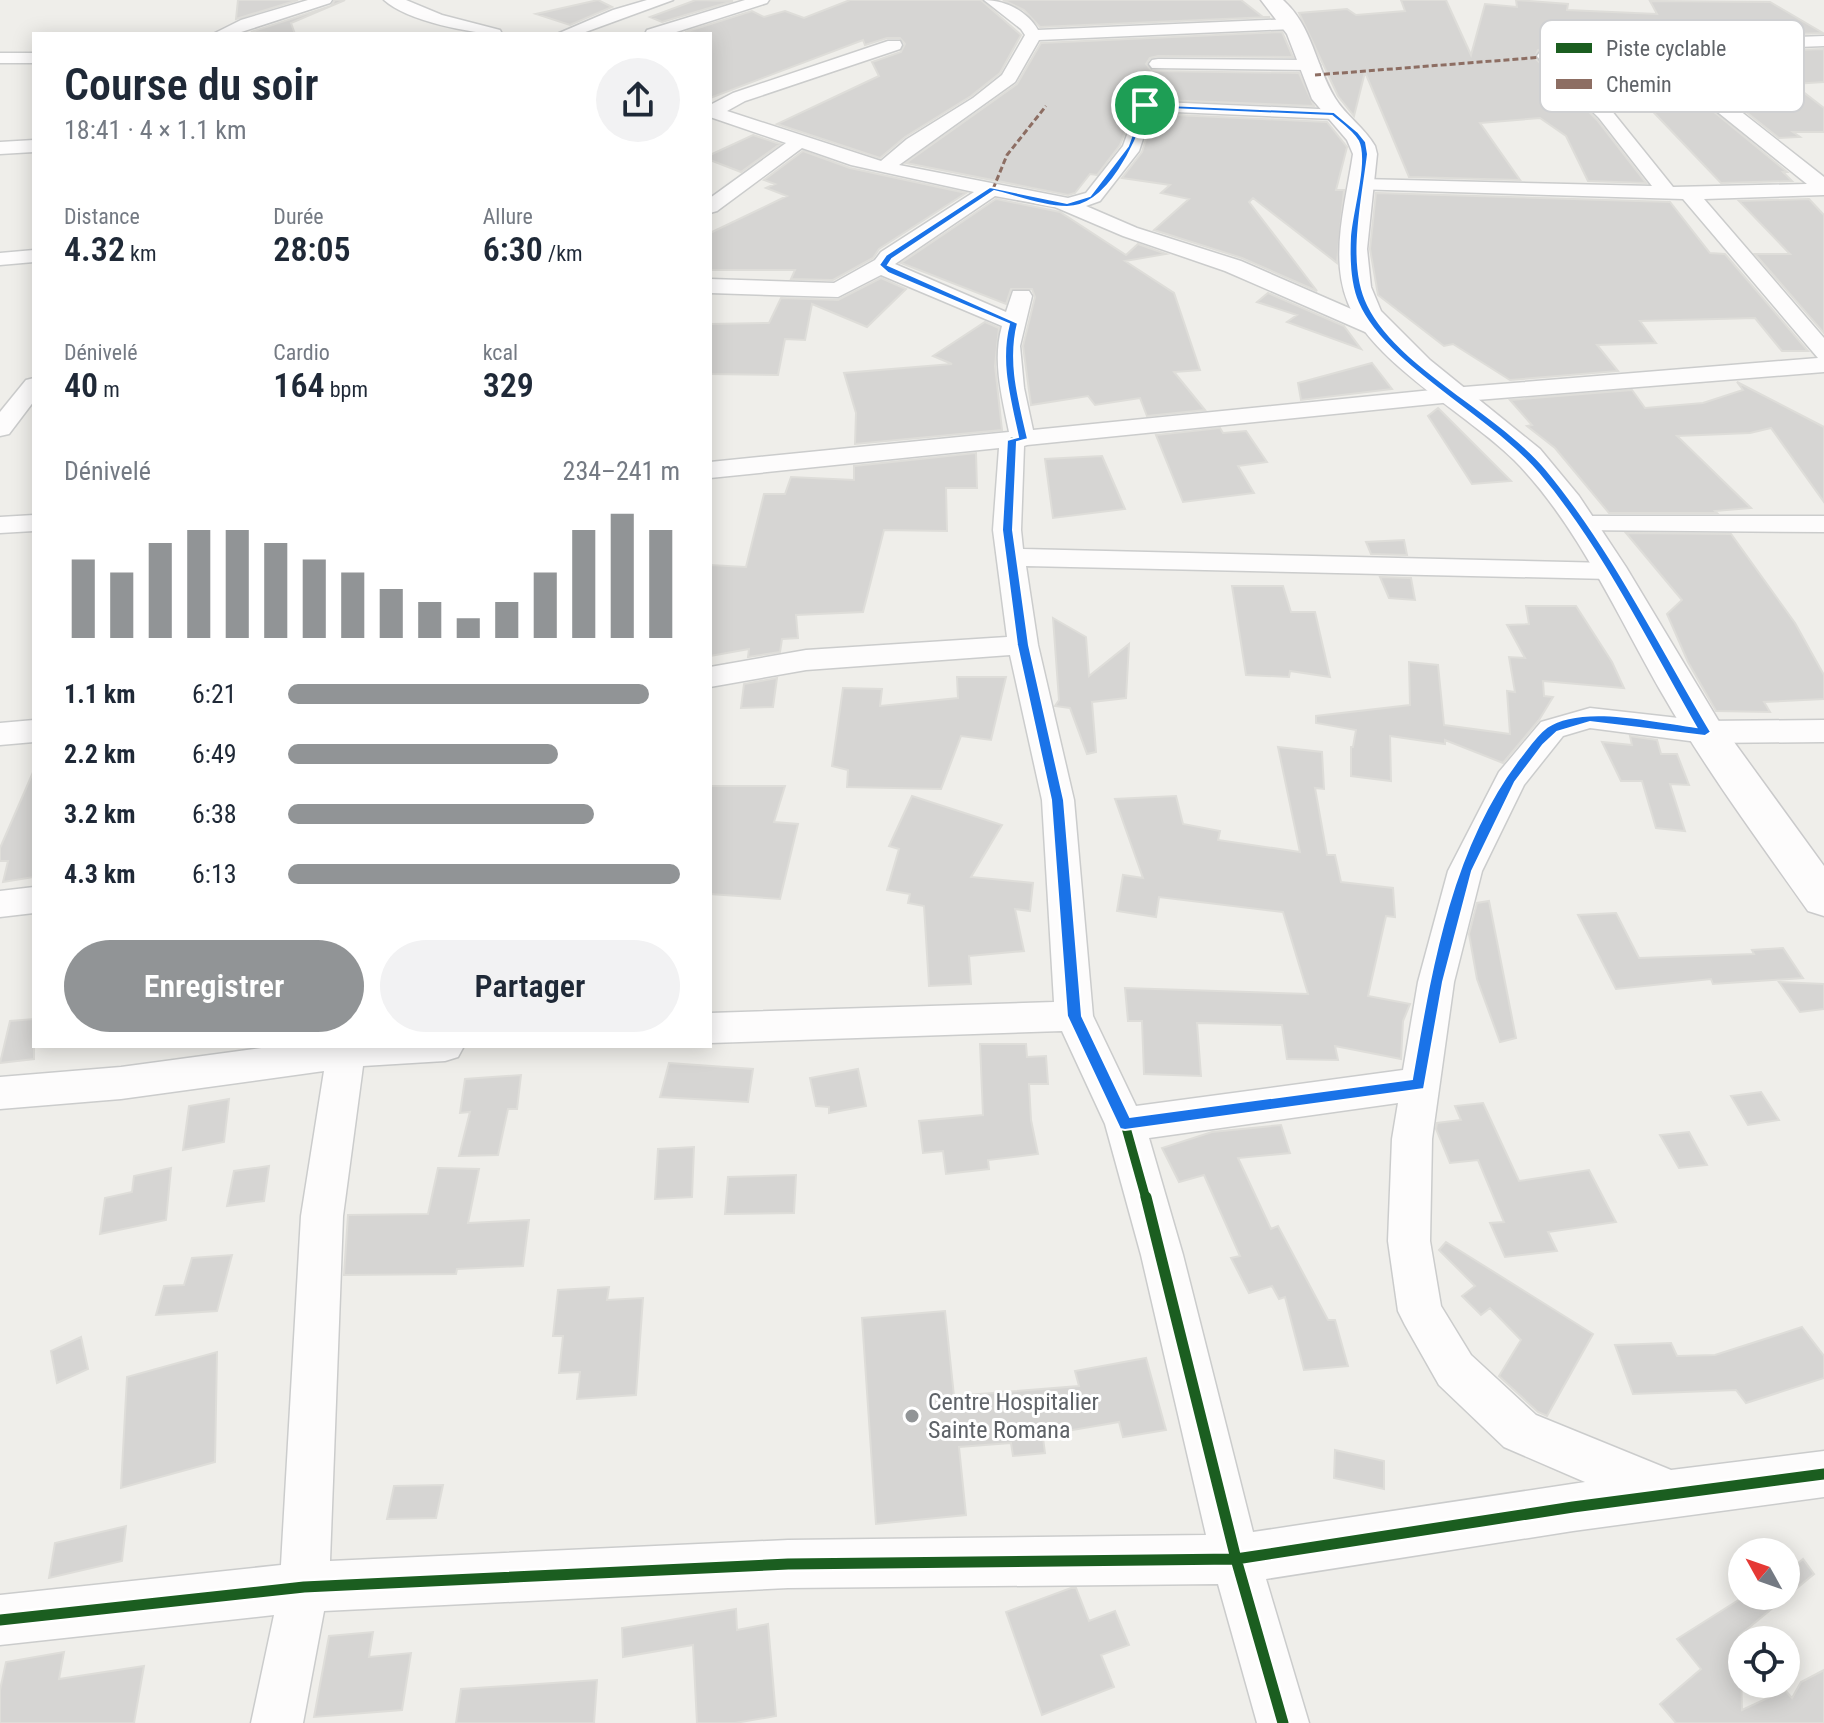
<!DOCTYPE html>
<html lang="fr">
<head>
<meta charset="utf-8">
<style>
	:root { --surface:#fff; --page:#f2f2f3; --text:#1f2937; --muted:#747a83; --accent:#919496 }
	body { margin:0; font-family:"Roboto Condensed",sans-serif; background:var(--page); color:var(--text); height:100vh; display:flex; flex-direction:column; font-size:30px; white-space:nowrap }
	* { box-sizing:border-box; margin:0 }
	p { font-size:26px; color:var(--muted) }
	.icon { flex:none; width:44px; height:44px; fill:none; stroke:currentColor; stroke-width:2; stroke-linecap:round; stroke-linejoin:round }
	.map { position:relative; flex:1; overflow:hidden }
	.drawer { position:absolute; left:32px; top:32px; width:680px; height:1016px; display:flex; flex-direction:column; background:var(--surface); border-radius:0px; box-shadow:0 4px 20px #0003 }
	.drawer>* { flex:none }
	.needle { width:52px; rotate:310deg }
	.fabs { position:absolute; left:1728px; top:1538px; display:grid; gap:16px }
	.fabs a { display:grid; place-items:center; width:72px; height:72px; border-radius:50%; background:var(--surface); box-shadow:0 4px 20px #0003; font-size:40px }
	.pin { position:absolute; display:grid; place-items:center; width:68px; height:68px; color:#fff; margin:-34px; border:4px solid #fff; border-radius:50%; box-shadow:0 2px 8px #0007 }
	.round { display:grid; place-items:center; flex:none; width:84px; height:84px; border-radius:42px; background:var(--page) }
	.headline { display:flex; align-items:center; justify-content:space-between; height:136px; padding:0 32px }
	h1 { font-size:44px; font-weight:600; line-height:60px }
	.stats { display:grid; grid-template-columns:repeat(3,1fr); gap:12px; height:136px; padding:8px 32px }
	.stats div { display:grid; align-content:center }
	.stats b { font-size:34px; font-weight:600 }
	.stats small { font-size:22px; font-weight:400 }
	.stats p { font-size:22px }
	.chart { height:224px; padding:16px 32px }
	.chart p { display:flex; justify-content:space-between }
	.chart svg { width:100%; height:144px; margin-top:8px; stroke:var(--accent); stroke-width:6 }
	.button { display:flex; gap:16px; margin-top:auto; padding:16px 32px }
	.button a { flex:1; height:92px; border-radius:48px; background:var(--accent); color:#fff; font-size:32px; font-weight:600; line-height:92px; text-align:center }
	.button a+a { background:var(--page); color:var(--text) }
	ul { padding:0 32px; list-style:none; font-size:26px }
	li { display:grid; grid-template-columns:128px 96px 1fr; align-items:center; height:60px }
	li i { height:20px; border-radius:10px; background:var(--accent) }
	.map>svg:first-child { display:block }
</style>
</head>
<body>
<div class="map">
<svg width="1824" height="1723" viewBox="0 0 1824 1723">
	<rect width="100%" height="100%" fill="#efeeea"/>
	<path fill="#d6d5d3" stroke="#deddd9" stroke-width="2" d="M238 0H298L236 19Z
		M335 0H345L291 23 295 34 251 32 331 6Z
		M598 0 612 7 570 25 536 14Z
		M696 0 733 1 662 22 650 17Z
		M850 0H981L1021 35 1000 73 971 96 905 137 880 158 777 124 879 76 872 62 901 52 905 44 900 38H887L865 45 863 40 710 98V34L685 32 752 11 764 17 785 11 804 18Z
		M1003 0H1241L1263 17H1270L1040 27 1024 10Z
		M1401 0H1446L1471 55 1485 4 1517 7 1516 0 1568 4 1567 10 1657 14 1650 1 1770 2 1823 33 1671 39 1661 45 1655 41H1643L1638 49 1787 172H1783L1792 181 1721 183 1598 54 1577 72 1552 49 1538 50 1535 58 1597 120 1646 183 1588 181 1566 136 1540 118 1480 123 1520 180 1409 177 1365 72 1354 116 1338 96 1299 13 1347 9 1356 15 1405 11Z
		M1282 32 1293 57 1158 56 1150 58 1146 64 1152 71 1299 73 1314 106 1137 99 1120 145 1097 175 1090 174 1075 193 1068 195 906 163 1017 84 1041 43Z
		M1824 49V82L1793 84 1824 108V132H1793L1800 137 1779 138 1674 55Z
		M1154 114 1327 122 1347 147 1336 190H1344L1337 263 1253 198 1249 202 1317 291 1242 258 1154 230 1189 199 1161 193 1170 185 1122 178 1142 152Z
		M753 135 780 144 741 172 710 160V155Z
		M803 151 850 168 966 193 879 249 873 258 833 280 791 279 795 270H710V233L787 196 766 188 775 184 764 180Z
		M1376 193 1670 202 1710 253 1725 254 1808 351H1782L1755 318 1640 321 1656 343 1597 345 1618 371 1510 380 1453 344 1444 346 1378 295 1370 249Z
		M996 199 1060 212 1126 255 1138 244 1166 254 1125 261 1174 293 1200 370 1174 372 1205 410 1147 416 1140 398 1095 405 1088 396 1031 405 1023 346 1035 297 1032 289H1011L1006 304 901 263Z
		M1809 199 1824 215V333L1755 254H1790L1739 201Z
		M881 278 906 289 867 327 812 304 805 340 785 339 778 375 710 374V324L769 323 781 298 838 300Z
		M1268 293 1344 326 1361 349 1287 322 1297 315 1257 302Z
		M985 322 999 328 995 366 1002 430 855 444 856 413 844 373 952 364 933 356Z
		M1372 363 1392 389 1301 400 1298 383Z
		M1737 382 1824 427V502L1771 428 1750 433 1677 436 1751 508 1715 511 1717 513H1609L1555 448 1527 426 1532 425 1510 400 1632 390 1645 408 1703 403 1743 390Z
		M1438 408 1511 481 1472 484 1428 416Z
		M1220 428 1223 433 1246 431 1267 462 1238 466 1254 493 1183 502 1156 435Z
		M976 453 977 488H946L947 531 884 530 863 612 796 615 798 638 782 639 780 652 748 657 749 649 710 656V565L746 567 764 494H785L791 477 854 480V466Z
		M1102 456 1125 509 1053 518 1045 459Z
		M1626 533 1731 534 1795 623 1824 675V699L1764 702 1770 712 1716 711 1688 662 1667 614 1682 600Z
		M1404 540 1407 555 1371 554 1366 542Z
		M1380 577 1411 578 1415 600 1389 598Z
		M1232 586H1283L1291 612H1315L1330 677 1290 671 1289 677 1246 675Z
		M1526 606H1576L1612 662 1624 688 1543 681 1544 696 1553 697 1539 720 1503 763 1445 740V744L1390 736 1391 781 1351 776V747H1353L1356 730 1316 723V716L1410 705 1409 662 1438 665 1444 725 1510 734 1507 691 1515 692 1509 657 1525 658 1507 625 1529 624Z
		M1053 618 1086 637 1089 676 1129 644 1126 698 1092 702 1096 752 1087 754 1070 708 1055 706 1059 700Z
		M957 677H1006L991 740 961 736 941 789 847 787 848 770 832 766 843 688 882 689 880 706 958 698Z
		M777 678 773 707 741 708 744 684Z
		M1630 736 1657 740 1661 754H1677L1689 785 1670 784 1685 831 1656 828 1642 781H1621L1602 742 1632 745Z
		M1278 747 1322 752 1324 789 1315 788 1327 855H1335L1341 882 1393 888 1395 917 1386 916 1368 996 1410 1004 1403 1021 1401 1059 1335 1046 1338 1060 1287 1059 1282 1025 1197 1023 1201 1076 1144 1074 1142 1021H1128L1125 988 1308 994 1283 912 1159 897 1156 917 1117 911 1123 875 1143 878 1115 799 1176 796 1183 824 1220 831 1218 840 1300 852Z
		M34 770V877L3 882 8 861H0V848Z
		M710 786H785L774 822 798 824 780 899 710 894Z
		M912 796 1002 825 971 877 1033 883 1030 911 1015 909 1024 951 969 956 971 984 929 986 924 906 908 903 910 894 887 890 899 849 889 846Z
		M1489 901 1516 1038 1500 1042 1477 979 1469 934 1477 903Z
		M1616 913 1639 958 1754 954 1752 950 1783 948 1803 978 1713 984 1711 979 1616 989 1578 915Z
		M1779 982 1824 984V1009L1800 1012Z
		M34 1019V1059L0 1063 10 1021Z
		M980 1044H1026L1027 1057 1046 1056 1048 1084H1029L1031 1120 1038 1154 988 1160 989 1169 946 1174 943 1151 923 1153 919 1121 983 1115Z
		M669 1063 753 1069 748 1102 660 1097Z
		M858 1069 866 1106 829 1113V1107L816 1106 810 1078Z
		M521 1075 517 1109H508L498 1155 459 1156 470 1112 460 1113 465 1079Z
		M1761 1092 1779 1120 1748 1125 1731 1096Z
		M229 1099 224 1142 183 1150 189 1106Z
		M1483 1103 1519 1181 1589 1170 1616 1222 1548 1232 1557 1251 1505 1257 1490 1223 1504 1222 1478 1160 1450 1163 1436 1129 1437 1123 1461 1120 1455 1106Z
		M1281 1125 1290 1153 1238 1158 1271 1229 1278 1226 1328 1320H1335L1348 1366 1304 1370 1285 1297 1279 1299 1272 1286 1249 1293 1231 1258 1240 1256 1204 1175 1179 1182 1162 1148 1212 1132Z
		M1689 1132 1707 1165 1679 1168 1660 1135Z
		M694 1147 692 1197 655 1199 658 1149Z
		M269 1166 264 1201 227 1206 234 1171Z
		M171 1168 166 1220 100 1234 105 1198 132 1192 134 1176Z
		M438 1168 479 1169 468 1223 529 1220 523 1266 457 1269 456 1274 344 1275 348 1215 428 1214Z
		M796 1175 794 1213 725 1214 728 1177Z
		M1446 1242 1593 1334 1547 1416 1538 1412 1499 1376 1521 1340 1490 1308 1481 1315 1462 1296 1475 1286 1439 1250Z
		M232 1255 217 1311 156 1315 164 1286 184 1285 192 1258Z
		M609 1287 607 1300 643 1298 636 1395 577 1399 580 1372 559 1373 563 1336H553L558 1290Z
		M945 1311 954 1396 1079 1386 1075 1371 1146 1358 1166 1430 1123 1437 1119 1422 1055 1433V1437L1043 1438 1045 1453 1013 1456 1011 1443 959 1447 966 1515 876 1524 862 1318Z
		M1802 1327 1824 1356V1378L1746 1403 1736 1390 1633 1394 1615 1345 1671 1343 1677 1356 1715 1355Z
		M81 1337 88 1369 57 1383 51 1351Z
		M217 1352 215 1462 121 1488 127 1377Z
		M1335 1450 1384 1461V1489L1334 1478Z
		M443 1485 436 1518 387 1519 394 1486Z
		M126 1526 122 1561 49 1578 55 1543Z
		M1786 1552 1797 1564 1803 1559 1814 1574 1740 1635 1742 1710 1785 1690 1792 1698 1801 1682 1824 1670V1723H1676L1660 1704 1701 1669 1677 1639 1745 1596H1786Z
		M1071 1588H1076L1089 1621 1115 1611 1129 1645 1101 1655 1114 1687 1042 1715 1006 1612Z
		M736 1609 737 1630 768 1624 776 1716 735 1723H697L693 1645 623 1657 622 1628Z
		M373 1632 369 1657 411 1653 402 1710 314 1717 329 1636Z
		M64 1652 59 1679 144 1666 134 1723H0V1690L6 1662Z
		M597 1680 594 1723H456L461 1689Z"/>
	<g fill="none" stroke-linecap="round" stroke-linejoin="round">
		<g stroke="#cbcccc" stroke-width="3">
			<path id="street" d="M308 0H332L330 3 235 34H213L241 20Z
				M384 0H406L442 15 500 30 502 34C472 34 407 21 384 0Z
				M647 0H673L580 34H557L613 10Z
				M745 0H769L767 3 670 34H645L647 30Z
				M984 0C1005 0 1027 11 1038 30L1292 19 1300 24 1292 29 1039 40 1015 82 899 165 1068 198 1086 193 1123 146 1139 101 1340 110 1343 114 1340 118 1334 119 1152 111 1139 151 1100 201 1086 206 1137 228 1241 261 1388 325 1391 330 1388 335H1372L1225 271 1123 236 1055 207 995 196 895 264 1006 312 1013 291H1029L1032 296 1020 346 1024 388 1033 430 1452 388 1818 358 1683 199 1354 189 1351 185 1354 181 1361 179 1652 186 1599 118 1540 60 1537 56 1540 52H1552L1611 110 1673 187 1807 184 1643 52 1641 48 1643 44H1655L1824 177V195L1704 199 1824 338V372L1452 402 1027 445 1024 446 1021 530 1023 549 1610 563 1620 565 1624 571 1620 577 1610 579 1026 566 1038 645 1074 800 1093 1016 1136 1106 1403 1070 1418 982 1448 871 1499 772 1541 722 1590 708 1705 721 1824 720V742L1705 743 1590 728 1563 736 1524 785 1482 871 1454 982 1432 1139 1430 1241 1441 1306 1471 1355 1536 1415 1671 1470 1824 1451V1497L1573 1531 1266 1579 1309 1723H1257L1218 1584 788 1588 324 1611 303 1723H251L274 1615 0 1645V1595L281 1565 301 1216 324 1071 121 1099 0 1109V1077L121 1067 276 1046H464L458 1057 445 1061 363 1066 343 1216 330 1561 788 1540 1206 1535 1141 1255 1105 1124 1062 1031 710 1043V1013L1054 1002 1042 800 1010 655 806 670 710 687V667L806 650 1007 637 993 530 999 448 710 478V462L1009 432C1002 397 992 361 1002 326L881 275 838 297 710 293V279L834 283 875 260 881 252 974 192 851 165 802 148 717 211 710 213V198L786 143 710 117V105L733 93 888 41H900L902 45 900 49 745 101 727 111 881 161 907 139 973 98 1002 75 1025 35 1021 29ZM1398 1103 1392 1139 1388 1241 1398 1311 1405 1325 1439 1385 1504 1447 1585 1482 1253 1532 1183 1255 1149 1138Z
				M1824 36V46L1671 52 1663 47 1671 42Z
				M0 53H34V63H0Z
				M1158 59 1311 60 1320 65 1311 70 1152 68 1149 64 1152 60Z
				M34 140V152L0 154V142Z
				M34 250V262L0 265V253Z
				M34 378V401L9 434 0 436V412L26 380Z
				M34 515V531L0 533V517Z
				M1582 516H1824V532L1572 530 1569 524 1572 518Z
				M34 720V742L0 745V723Z
				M34 887V913L0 917V891Z"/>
		</g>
		<g stroke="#cacacb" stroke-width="3">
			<path id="secondary" d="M1261 0H1283C1313 27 1315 65 1335 98 1346 116 1364 127 1375 146L1377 154 1367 249 1371 287 1381 311 1430 360 1540 449 1579 496 1626 567 1718 720 1824 866V916L1808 911C1758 840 1706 770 1663 695 1619 619 1577 523 1514 460 1468 414 1373 364 1348 303 1329 256 1346 202 1353 154L1347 140 1312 99 1287 34Z"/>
		</g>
		<use href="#street" fill="#fdfcfc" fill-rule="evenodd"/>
		<use href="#secondary" fill="#fdfcfc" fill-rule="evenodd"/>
		<path stroke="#8d6e63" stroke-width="3" stroke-dasharray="6 3" stroke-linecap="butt" d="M1315 75 1671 47
			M993 189 1007 155 1046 106"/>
		<g stroke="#fff" stroke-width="8">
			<path id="cycleway-far3" d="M1011 460 1012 440"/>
		</g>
		<g stroke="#fff" stroke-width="11">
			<path id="cycleway-far2" d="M1011 458 1007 530 1023 645 1055 786"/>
		</g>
		<g stroke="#fff" stroke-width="14">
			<path id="cycleway-far1" d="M1054 784 1074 1016 1125 1124 1146 1199"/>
		</g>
		<g stroke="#fff" stroke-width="16">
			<path id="cycleway" d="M1146 1197 1236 1559 1283 1723
				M0 1620 304 1587 788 1564 1236 1559 1573 1507 1824 1474"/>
		</g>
		<use href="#cycleway-far3" stroke="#1b5e20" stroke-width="5"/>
		<use href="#cycleway-far2" stroke="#1b5e20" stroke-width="7"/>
		<use href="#cycleway-far1" stroke="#1b5e20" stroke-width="9"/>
		<use href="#cycleway" stroke="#1b5e20" stroke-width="11"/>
	</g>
	<path fill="#1a73e8" stroke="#fff" stroke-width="2" fill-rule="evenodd" d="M1143 104 1334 112 1358 132 1366 142 1368 154C1363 198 1347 263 1368 305 1398 367 1499 413 1546 469 1611 547 1659 645 1711 732L1705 736 1590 722 1557 732 1543 745 1515 782 1472 871 1443 982 1424 1089 1125 1130 1120 1129 1067 1016 1051 800 1017 645 1002 530 1007 440 1018 437C1010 399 999 362 1009 324L888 273 879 265 886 255 990 187 1067 203 1090 196 1128 146ZM1148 108 1332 116C1340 123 1352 131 1358 141 1368 161 1351 214 1350 237 1349 257 1350 285 1358 303 1385 366 1493 418 1539 474 1602 549 1647 642 1696 727 1656 722 1582 703 1547 727 1536 735 1527 749 1519 759 1450 849 1431 970 1412 1079L1130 1117 1082 1016 1064 800 1029 645 1013 530 1017 442 1028 439C1019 400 1008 362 1018 323L888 265 892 259 994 191C1016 196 1044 207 1067 207 1109 207 1137 141 1148 108Z"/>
	<circle fill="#919496" stroke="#fff" stroke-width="3" cx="912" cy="1416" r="8"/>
	<g text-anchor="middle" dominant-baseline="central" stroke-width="6" stroke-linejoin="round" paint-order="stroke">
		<g font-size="24" fill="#5f6368" stroke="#fff" text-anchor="start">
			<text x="928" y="1402">Centre Hospitalier<tspan x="928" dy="28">Sainte Romana</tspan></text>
		</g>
	</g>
	<rect x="1540" y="20" width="264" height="92" rx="12" fill="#fff" stroke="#cfd0d2" stroke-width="2"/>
	<rect x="1556" y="43" width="36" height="10" fill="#1b5e20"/>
	<rect x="1556" y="79" width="36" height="10" fill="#8d6e63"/>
	<g font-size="22" fill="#5f6368">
		<text x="1606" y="56">Piste cyclable</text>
		<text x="1606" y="92">Chemin</text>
	</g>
</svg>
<div class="fabs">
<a><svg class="needle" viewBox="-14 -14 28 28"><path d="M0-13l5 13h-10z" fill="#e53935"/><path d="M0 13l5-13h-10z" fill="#747a83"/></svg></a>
<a><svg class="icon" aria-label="locate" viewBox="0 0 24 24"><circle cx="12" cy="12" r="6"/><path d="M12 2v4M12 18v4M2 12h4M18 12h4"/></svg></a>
</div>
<div class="pin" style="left:1145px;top:105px;background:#1e9e55"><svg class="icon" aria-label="arrive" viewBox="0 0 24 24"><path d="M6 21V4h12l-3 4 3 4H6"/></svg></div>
<section class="drawer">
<div class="headline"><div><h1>Course du soir</h1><p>18:41 · 4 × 1.1 km</p></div><a class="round"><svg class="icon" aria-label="share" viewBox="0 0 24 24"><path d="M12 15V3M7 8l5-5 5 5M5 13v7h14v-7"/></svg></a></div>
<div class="stats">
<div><p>Distance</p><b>4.32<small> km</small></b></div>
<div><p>Durée</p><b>28:05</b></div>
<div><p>Allure</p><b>6:30<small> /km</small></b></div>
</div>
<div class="stats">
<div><p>Dénivelé</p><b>40<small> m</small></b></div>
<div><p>Cardio</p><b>164<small> bpm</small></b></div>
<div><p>kcal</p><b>329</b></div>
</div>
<div class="chart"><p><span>Dénivelé</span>234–241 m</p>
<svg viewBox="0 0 160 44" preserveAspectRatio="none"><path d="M5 44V20M15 44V24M25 44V15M35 44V11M45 44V11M55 44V15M65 44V20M75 44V24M85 44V29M95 44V33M105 44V38M115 44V33M125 44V24M135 44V11M145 44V6M155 44V11"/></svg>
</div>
<ul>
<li><b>1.1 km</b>6:21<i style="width:92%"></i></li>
<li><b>2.2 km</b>6:49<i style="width:69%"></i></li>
<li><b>3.2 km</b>6:38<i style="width:78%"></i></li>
<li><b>4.3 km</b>6:13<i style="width:100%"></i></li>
</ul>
<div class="button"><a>Enregistrer</a><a>Partager</a></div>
</section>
</div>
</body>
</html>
